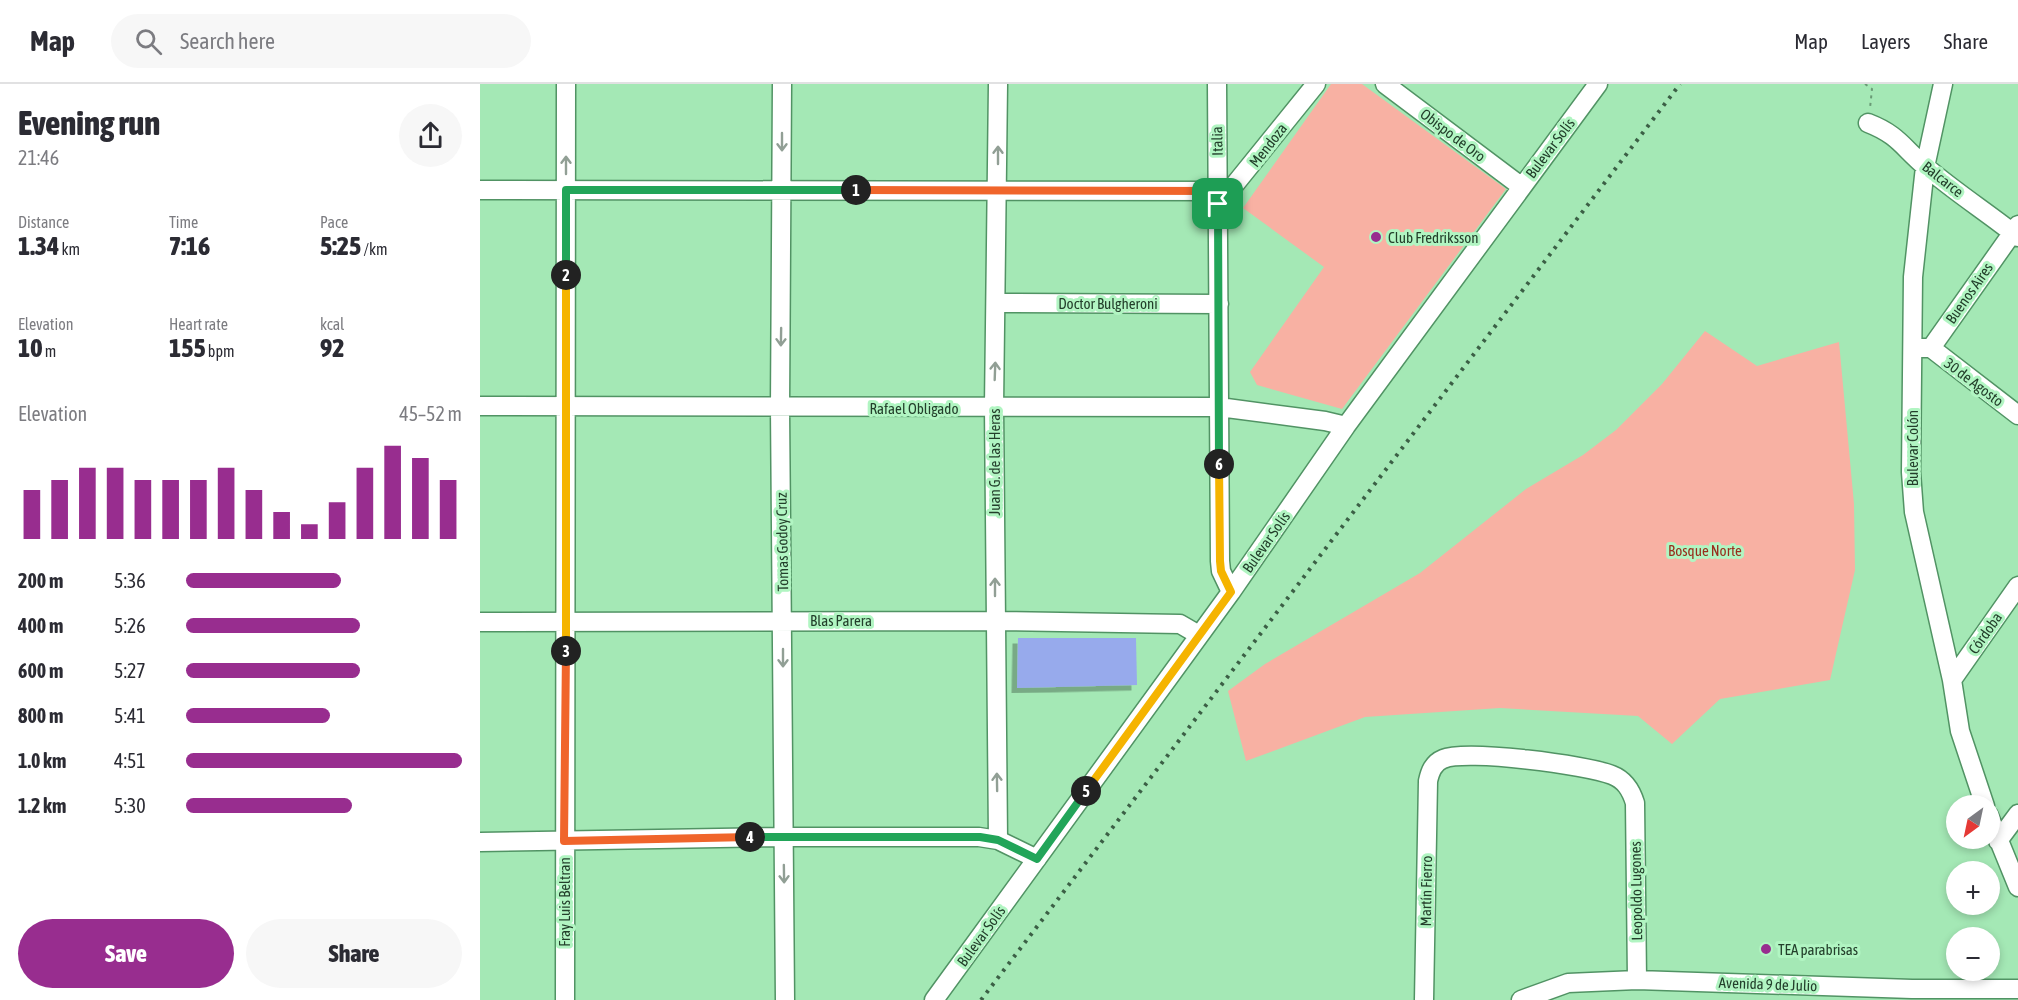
<!DOCTYPE html>
<html lang="en">
<head>
<meta charset="utf-8">
<style>
	:root { --surface:#fff; --page:#f7f7f7; --text:#2b2b33; --muted:#7c7c81; --line:#e1e1e2; --accent:#982d8f }
	body { margin:0; font-family:"Asap Condensed",sans-serif; background:var(--page); color:var(--text); height:100vh; display:flex; flex-direction:column; font-size:22px; white-space:nowrap }
	* { box-sizing:border-box; margin:0 }
	p { font-size:20px; color:var(--muted) }
	.icon { flex:none; width:33px; height:33px; fill:none; stroke:currentColor; stroke-width:2; stroke-linecap:round; stroke-linejoin:round }
	.map { position:relative; flex:1; overflow:hidden }
	.side { display:flex; flex-direction:column; background:var(--surface); width:480px }
	.side>* { flex:none }
	.needle { width:39px; rotate:213deg }
	.fabs { position:absolute; left:1466px; top:711px; display:grid; gap:12px }
	.fabs a { display:grid; place-items:center; width:54px; height:54px; border-radius:50%; background:var(--surface); box-shadow:0 3px 9px #0003; font-size:30px }
	.pin { position:absolute; display:grid; place-items:center; width:51px; height:51px; color:#fff; margin:-26px; border-radius:12px; box-shadow:0 3px 9px #0006 }
	.km { position:absolute; width:30px; height:30px; margin:-15px; border-radius:50%; background:#222; color:#fff; font-size:16px; line-height:30px; text-align:center }
	.round { display:grid; place-items:center; flex:none; width:63px; height:63px; border-radius:32px; background:var(--page) }
	.overview { display:flex; align-items:center; justify-content:space-between; height:102px; padding:0 18px }
	h1 { font-size:33px; font-weight:800; line-height:45px }
	.figures { display:grid; grid-template-columns:repeat(3,1fr); gap:9px; height:102px; padding:6px 18px }
	.figures div { display:grid; align-content:center }
	.figures b { font-size:26px; font-weight:800 }
	.figures small { font-size:16px; font-weight:400 }
	.figures p { font-size:16px }
	.chart { height:168px; padding:12px 18px }
	.chart p { display:flex; justify-content:space-between }
	.chart svg { width:100%; height:108px; margin-top:6px; stroke:var(--accent); stroke-width:6 }
	.primary-button { display:flex; gap:12px; margin-top:auto; padding:12px 18px }
	.primary-button a { flex:1; height:69px; border-radius:36px; background:var(--accent); color:#fff; font-size:24px; font-weight:800; line-height:69px; text-align:center }
	.primary-button a+a { background:var(--page); color:var(--text) }
	ul { padding:0 18px; list-style:none; font-size:20px }
	li { display:grid; grid-template-columns:96px 72px 1fr; align-items:center; height:45px }
	li i { height:15px; border-radius:8px; background:var(--accent) }
	header { display:flex; align-items:center; gap:36px; box-sizing:border-box; height:84px; padding:0 30px; background:var(--surface); border-bottom:2px solid var(--line) }
	header strong { font-size:28px }
	nav { display:flex; gap:33px; margin-inline-start:auto; font-size:21px }
	.search { width:420px; height:54px; background:var(--page); display:flex; align-items:center; gap:15px; box-sizing:border-box; padding:0 21px; border-radius:33px; color:var(--muted); font-size:22px }
	main { display:flex; flex:1; min-height:0 }
	.map>svg:first-child { display:block }
</style>
</head>
<body>
<header>
<strong>Map</strong>
<div class="search"><svg class="icon" aria-label="search" viewBox="0 0 24 24"><circle cx="10" cy="10" r="6"/><path d="M15 15l6 6"/></svg>Search here</div>
<nav><a>Map</a><a>Layers</a><a>Share</a></nav>
</header>
<main>
<section class="side">
<div class="overview"><div><h1>Evening run</h1><p>21:46</p></div><a class="round"><svg class="icon" aria-label="share" viewBox="0 0 24 24"><path d="M12 15V3M7 8l5-5 5 5M5 13v7h14v-7"/></svg></a></div>
<div class="figures">
<div><p>Distance</p><b>1.34<small> km</small></b></div>
<div><p>Time</p><b>7:16</b></div>
<div><p>Pace</p><b>5:25<small> /km</small></b></div>
</div>
<div class="figures">
<div><p>Elevation</p><b>10<small> m</small></b></div>
<div><p>Heart rate</p><b>155<small> bpm</small></b></div>
<div><p>kcal</p><b>92</b></div>
</div>
<div class="chart"><p><span>Elevation</span>45–52 m</p>
<svg viewBox="0 0 160 44" preserveAspectRatio="none"><path d="M5 44V24M15 44V20M25 44V15M35 44V15M45 44V20M55 44V20M65 44V20M75 44V15M85 44V24M95 44V33M105 44V38M115 44V29M125 44V15M135 44V6M145 44V11M155 44V20"/></svg>
</div>
<ul>
<li><b>200 m</b>5:36<i style="width:56%"></i></li>
<li><b>400 m</b>5:26<i style="width:63%"></i></li>
<li><b>600 m</b>5:27<i style="width:63%"></i></li>
<li><b>800 m</b>5:41<i style="width:52%"></i></li>
<li><b>1.0 km</b>4:51<i style="width:100%"></i></li>
<li><b>1.2 km</b>5:30<i style="width:60%"></i></li>
</ul>
<div class="primary-button"><a>Save</a><a>Share</a></div>
</section>
<div class="map">
<svg width="1538" height="916" viewBox="0 0 1538 916">
	<defs>
		<filter id="shadow"><feDropShadow dx="-5.5" dy="5.5" stdDeviation="0" flood-color="#0004"/></filter>
	</defs>
	<rect width="100%" height="100%" fill="#a4e8b5"/>
	<path fill="#f8b1a3" d="M851 0H882L1026 105 862 325 777 301 770 288 844 183 763 124Z
		M1225 247 1277 282 1359 258 1374 420 1375 486 1350 596 1240 615 1192 660 1158 632 1020 624 885 633 766 677 748 607 785 580 940 489 1046 405 1103 371 1136 346 1182 300Z"/>
	<path fill="#97aaec" filter="url(#shadow)" d="M538 554H656L657 601 537 604Z"/>
	<g fill="none" stroke-linecap="round" stroke-linejoin="round">
		<g stroke="#519364" stroke-width="21">
			<path id="minor" d="M302 0 300 324 305 916
				M737 0 740 477 741 487 751 508
				M905 0 1042 103
				M1463 0 1445 83 1433 193 1431 388 1434 428 1472 596 1480 647 1505 722
				M1388 39C1419 51 1423 64 1446 83 1475 108 1508 129 1538 153
				M0 106 752 107
				M743 115 836 0
				M517 219 739 220
				M1433 264H1451L1538 141
				M1451 264 1538 331
				M0 322 739 323 845 337 866 342
				M0 538 515 537 700 540 719 551
				M1472 596 1538 502
				M1509 732 1538 803
				M518 756 514 323 518 0
				M1518 757 1538 730
				M0 758 303 753H499L518 756 557 775
				M85 916 86 0
				M454 916 751 508 866 342 1118 0
				M944 916 948 697C950 688 953 679 963 675 986 665 1107 681 1132 691 1145 696 1151 706 1155 719L1157 896
				M1041 916 1088 899 1157 896 1432 905H1538"/>
		</g>
		<path stroke="#699a75" stroke-width="2" stroke-dasharray="3 4.5" stroke-linecap="butt" d="M1385 0 1392 5 1390 24"/>
		<use href="#minor" stroke="#fff" stroke-width="18"/>
		<path stroke="#3b5f45" stroke-width="4" stroke-dasharray="3 6" stroke-linecap="butt" d="M501 916 1200 0"/>
	</g>
	<defs><path id="oneway-shaft" d="M-6 0H5M1.5-3L5.5 0L1.5 3" fill="none" stroke-width="1.6" stroke-linecap="round" stroke-linejoin="round" transform="scale(1.5)"/></defs>
	<g stroke="#919f95">
		<use href="#oneway-shaft" transform="translate(302 58) rotate(90)"/>
		<use href="#oneway-shaft" transform="translate(518 71) rotate(-90)"/>
		<use href="#oneway-shaft" transform="translate(86 81) rotate(-90)"/>
		<use href="#oneway-shaft" transform="translate(301 253) rotate(91)"/>
		<use href="#oneway-shaft" transform="translate(515 287) rotate(-88)"/>
		<use href="#oneway-shaft" transform="translate(515 503) rotate(-90)"/>
		<use href="#oneway-shaft" transform="translate(303 574) rotate(90)"/>
		<use href="#oneway-shaft" transform="translate(517 698) rotate(-91)"/>
		<use href="#oneway-shaft" transform="translate(304 790) rotate(89)"/>
	</g>
	<g fill="none" stroke-linecap="round" stroke-linejoin="round">
		<g stroke="#fff" stroke-width="12">
			<path id="split-1" d="M376 106 738 107V120"/>
		</g>
		<g stroke="#fff" stroke-width="12">
			<path id="split-2" d="M86 191V106H376"/>
		</g>
		<g stroke="#fff" stroke-width="12">
			<path id="split-3" d="M86 567V191"/>
		</g>
		<g stroke="#fff" stroke-width="12">
			<path id="split-4" d="M86 567 84 757 270 753"/>
		</g>
		<g stroke="#fff" stroke-width="12">
			<path id="split-5" d="M270 753H500L518 756 557 775 606 707"/>
		</g>
		<g stroke="#fff" stroke-width="12">
			<path id="split-6" d="M606 707 751 508 741 487 740 477 739 380"/>
		</g>
		<g stroke="#fff" stroke-width="12">
			<path id="split-7" d="M738 120 739 380"/>
		</g>
		<use href="#split-1" stroke="#f0652b" stroke-width="8"/>
		<use href="#split-2" stroke="#22a559" stroke-width="8"/>
		<use href="#split-3" stroke="#f5b400" stroke-width="8"/>
		<use href="#split-4" stroke="#f0652b" stroke-width="8"/>
		<use href="#split-5" stroke="#22a559" stroke-width="8"/>
		<use href="#split-6" stroke="#f5b400" stroke-width="8"/>
		<use href="#split-7" stroke="#22a559" stroke-width="8"/>
	</g>
	<g fill="#982d8f" stroke="#b1f5c2" stroke-width="2">
		<circle cx="896" cy="153" r="6"/>
		<circle cx="1286" cy="865" r="6"/>
	</g>
	<g text-anchor="middle" dominant-baseline="central" stroke-width="6" stroke-linejoin="round" paint-order="stroke">
		<g font-size="15" fill="#233f2b" stroke="#b1f5c2">
			<text transform="translate(973 51) rotate(37)">Obispo de Oro</text>
			<text transform="translate(737 57) rotate(-91)">Italia</text>
			<text transform="translate(788 61) rotate(-52)">Mendoza</text>
			<text transform="translate(1070 64) rotate(-53)">Bulevar Solís</text>
			<text transform="translate(1463 95) rotate(38)">Balcarce</text>
			<text transform="translate(1489 209) rotate(-55)">Buenos Aires</text>
			<text x="628" y="219">Doctor Bulgheroni</text>
			<text transform="translate(1494 298) rotate(37)">30 de Agosto</text>
			<text x="434" y="324">Rafael Obligado</text>
			<text transform="translate(1432 364) rotate(-90)">Bulevar Colón</text>
			<text transform="translate(514 378) rotate(-90)">Juan G. de las Heras</text>
			<text transform="translate(302 458) rotate(-91)">Tomas Godoy Cruz</text>
			<text transform="translate(786 458) rotate(-55)">Bulevar Solís</text>
			<text x="361" y="536">Blas Parera</text>
			<text transform="translate(1505 549) rotate(-55)">Córdoba</text>
			<text transform="translate(946 807) rotate(-89)">Martín Fierro</text>
			<text transform="translate(1156 807) rotate(-91)">Leopoldo Lugones</text>
			<text transform="translate(84 818) rotate(-90)">Fray Luis Beltran</text>
			<text transform="translate(501 852) rotate(-54)">Bulevar Solís</text>
			<text transform="translate(1288 900) rotate(2)">Avenida 9 de Julio</text>
		</g>
		<g font-size="15" fill="#233f2b" stroke="#b1f5c2" text-anchor="start">
			<text x="908" y="153">Club Fredriksson</text>
			<text x="1298" y="865">TEA parabrisas</text>
		</g>
		<g font-size="15" fill="#982e1d" stroke="#b1f5c2">
			<text x="1225" y="466">Bosque Norte</text>
		</g>
	</g>
</svg>
<div class="fabs">
<a><svg class="needle" viewBox="-14 -14 28 28"><path d="M0-13l5 13h-10z" fill="#e53935"/><path d="M0 13l5-13h-10z" fill="#7c7c81"/></svg></a>
<a>+</a>
<a>−</a>
</div>
<div class="pin" style="left:738px;top:120px;background:#1e9e55"><svg class="icon" aria-label="arrive" viewBox="0 0 24 24"><path d="M6 21V4h12l-3 4 3 4H6"/></svg></div>
<b class="km" style="left:376px;top:106px">1</b>
<b class="km" style="left:86px;top:191px">2</b>
<b class="km" style="left:86px;top:567px">3</b>
<b class="km" style="left:270px;top:753px">4</b>
<b class="km" style="left:606px;top:707px">5</b>
<b class="km" style="left:739px;top:380px">6</b>
</div>
</main>
</body>
</html>
